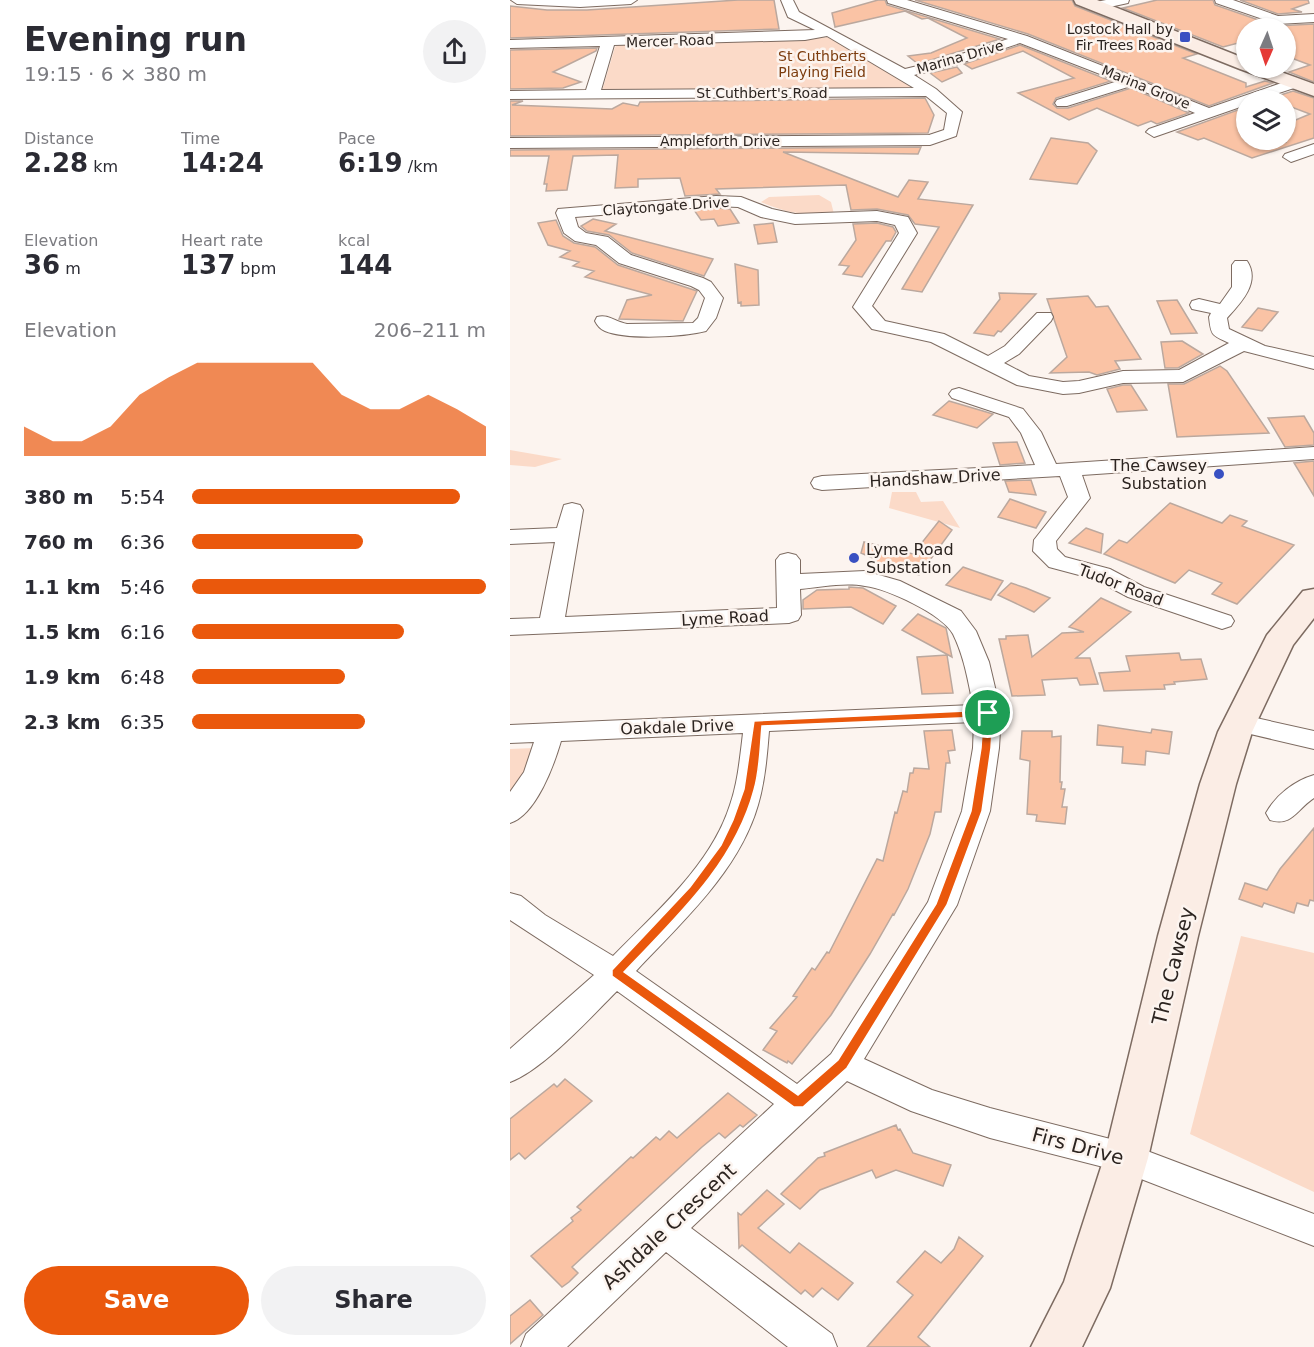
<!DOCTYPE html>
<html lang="en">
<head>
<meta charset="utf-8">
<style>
	:root { --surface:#fff; --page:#f2f2f3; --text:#2b2b33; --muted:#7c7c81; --accent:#ea580c }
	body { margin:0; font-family:"DejaVu Sans",sans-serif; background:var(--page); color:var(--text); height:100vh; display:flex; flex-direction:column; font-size:22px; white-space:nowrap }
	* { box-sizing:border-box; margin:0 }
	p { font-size:20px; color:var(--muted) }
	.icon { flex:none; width:33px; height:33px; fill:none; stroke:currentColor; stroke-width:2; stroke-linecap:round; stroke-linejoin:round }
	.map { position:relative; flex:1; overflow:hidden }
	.sheet { display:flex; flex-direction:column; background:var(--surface); width:510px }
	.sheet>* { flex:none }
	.needle { width:39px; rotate:183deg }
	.buttons { position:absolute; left:726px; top:18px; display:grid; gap:12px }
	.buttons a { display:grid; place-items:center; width:60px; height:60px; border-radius:50%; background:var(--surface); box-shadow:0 2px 4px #0004; font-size:30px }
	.pin { position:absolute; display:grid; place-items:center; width:51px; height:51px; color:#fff; margin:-26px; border:3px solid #fff; border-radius:50%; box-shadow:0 2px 6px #0007 }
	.round { display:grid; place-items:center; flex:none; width:63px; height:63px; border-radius:32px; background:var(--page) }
	.overview { display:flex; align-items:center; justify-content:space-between; height:102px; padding:0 24px }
	h1 { font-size:33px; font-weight:700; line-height:45px }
	.metrics { display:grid; grid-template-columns:repeat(3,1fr); gap:9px; height:102px; padding:6px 24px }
	.metrics div { display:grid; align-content:center }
	.metrics b { font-size:26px; font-weight:700 }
	.metrics small { font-size:16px; font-weight:400 }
	.metrics p { font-size:16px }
	.chart { height:168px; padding:12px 24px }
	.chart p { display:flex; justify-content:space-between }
	.chart svg { width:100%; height:108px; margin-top:6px; fill:var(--accent); opacity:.7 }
	.primary-button { display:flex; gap:12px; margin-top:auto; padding:12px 24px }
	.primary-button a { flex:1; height:69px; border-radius:36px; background:var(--accent); color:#fff; font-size:24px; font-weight:700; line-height:69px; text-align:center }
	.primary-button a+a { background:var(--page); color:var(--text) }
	ul { padding:0 24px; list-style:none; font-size:20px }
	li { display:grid; grid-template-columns:96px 72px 1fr; align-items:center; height:45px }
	li i { height:15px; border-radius:8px; background:var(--accent) }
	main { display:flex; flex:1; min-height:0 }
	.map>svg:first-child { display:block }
</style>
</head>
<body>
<main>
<section class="sheet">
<div class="overview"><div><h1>Evening run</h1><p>19:15 · 6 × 380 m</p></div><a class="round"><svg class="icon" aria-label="share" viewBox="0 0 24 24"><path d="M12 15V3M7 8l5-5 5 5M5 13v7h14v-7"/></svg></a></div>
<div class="metrics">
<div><p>Distance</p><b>2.28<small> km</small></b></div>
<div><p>Time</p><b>14:24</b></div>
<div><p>Pace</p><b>6:19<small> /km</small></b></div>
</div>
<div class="metrics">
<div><p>Elevation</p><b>36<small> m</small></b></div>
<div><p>Heart rate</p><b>137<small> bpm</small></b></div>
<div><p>kcal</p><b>144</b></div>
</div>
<div class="chart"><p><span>Elevation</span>206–211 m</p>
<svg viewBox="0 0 160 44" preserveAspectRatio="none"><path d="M0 44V32L10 38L20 38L30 32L40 19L50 12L60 6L70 6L80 6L90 6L100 6L110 19L120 25L130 25L140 19L150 25L160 32V44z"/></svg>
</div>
<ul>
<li><b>380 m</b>5:54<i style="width:91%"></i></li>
<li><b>760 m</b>6:36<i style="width:58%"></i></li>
<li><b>1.1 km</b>5:46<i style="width:100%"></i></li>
<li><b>1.5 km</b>6:16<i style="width:72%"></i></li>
<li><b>1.9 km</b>6:48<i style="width:52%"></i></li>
<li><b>2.3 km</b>6:35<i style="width:59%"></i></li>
</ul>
<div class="primary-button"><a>Save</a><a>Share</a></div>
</section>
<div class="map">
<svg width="804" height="1347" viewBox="0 0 804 1347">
	<rect width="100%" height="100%" fill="#fcf4ef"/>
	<path fill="#fbdac8" d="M325 37 404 85 396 89 92 91 105 47 108 45Z
		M309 195 321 202 324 214C294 215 279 214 251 202L259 197Z
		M0 450 52 459 25 467 0 465Z
		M382 492H406L411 502 433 501 450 528 379 508Z
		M24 748 20 765 0 800V749Z
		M731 936 804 953V1192L680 1134Z"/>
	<path fill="#fac3a5" stroke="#bba89e" stroke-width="1.5" d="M228 0H264L269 29 0 38V6L37 10H77Z
		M368 0H375L377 5 490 39 408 64 398 56 421 53 457 38 418 18 412 19 395 11 325 27 322 13Z
		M405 0H562L565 6 687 54 673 58 736 83V87L755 81 763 83 699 106 518 34Z
		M647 0H703L705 5 766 26 804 24V82L779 72 800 65 776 56V28H736V41L713 47 613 8Z
		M730 0H798L799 3 782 9 792 12 768 14Z
		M510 45 601 81 546 98 543 104 547 108H558L621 88 679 113 647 124 641 121 628 126 587 108 559 120 508 93 564 78 513 51 462 69 454 64Z
		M87 48 86 51 43 72 71 82 53 88 0 89V50Z
		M447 67 452 73 432 82 420 73Z
		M783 91 804 98V138L742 158 694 138 688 140 667 132 736 107V140H769L776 142V124L800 114 776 105V100L758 99Z
		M415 98 424 115 418 133 0 136V101H13L2 105 102 109 113 103 128 106 130 102Z
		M541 138 578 143 587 151 567 184 520 179Z
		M411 147 408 154 273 152 388 197 399 180 418 182 408 199 463 205 412 292 392 289 429 227 405 224 398 215 367 209 341 210 336 185 206 189 210 194 175 196 170 178 128 179V187L105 188 108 155 63 156 57 190 36 191 37 184H34L39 156H0V150Z
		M206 208 220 209 229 223 208 226 204 219 191 220 184 210Z
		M83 219 106 224 95 231 203 259 194 276 122 253 99 235 77 231 71 226Z
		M46 220 53 236 64 243 85 247 108 265 187 291 173 321 109 319 117 300 142 295 75 277 84 271 63 266 69 262 50 257 60 251 38 245 28 223Z
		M263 223 267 242 248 244 244 225Z
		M367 223 383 227 386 232 381 241H376L352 277 333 274 339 266 329 265 346 240 343 224Z
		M225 264 248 270 249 305 231 306V302L228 303Z
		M489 293 526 294 491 332 488 331 484 336 464 333 490 299Z
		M578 296 586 307 598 306 631 359 605 361 610 369 587 375 579 372 540 373 557 357 537 299Z
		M667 300 687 333 661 334 647 301Z
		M748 308 768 312 752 331 732 327Z
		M672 341 693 354 668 368H655L651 342Z
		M710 366 717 371 759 433 667 437 658 384H674Z
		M613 385H621L637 410 607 412 597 389Z
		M439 401 473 411 483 414 467 428 423 415Z
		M794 416 804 433V445L775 447 758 418Z
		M507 442 515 463 490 465 483 443Z
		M804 461V496L784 463Z
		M521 480 526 495 499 492 495 481Z
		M500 499 536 512 526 528 488 517Z
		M660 503 712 523 720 515 737 521 732 526 784 545 727 604 702 594 712 583 679 570 665 583 594 554 609 540 617 543Z
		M429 521 442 530 409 575 393 569 392 571 361 563 365 559 351 553 354 542 403 554Z
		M576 528 593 534 591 553 559 543Z
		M453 567 493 581 481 600 436 585Z
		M501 583 516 588 540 598 524 612 488 595Z
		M339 587 353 588 386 606 373 624 341 607 293 609V600L307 590 339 589Z
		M591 598 621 612 566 658H580L588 684 570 685 567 678 532 680 535 695 502 696 489 639H496V636L518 635 522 657 552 633 574 632 559 627Z
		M408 614 436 628 442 657 392 630Z
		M669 653 671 660 691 659 697 679 664 682 665 684 654 685 655 689 594 691 589 673 620 671 616 656Z
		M437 655 443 693 412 694 407 657Z
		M588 725 641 733 642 729 662 732 659 754 636 751 635 765 612 763 613 747 587 745Z
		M442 730 445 750 438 751 440 763H436L431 812H425L420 834 398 889 384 915 383 914 360 954 321 1015 282 1064 278 1061 277 1063 253 1050 267 1031 260 1028 287 997 283 996 302 968 305 970 317 952 319 953 367 859 373 861 385 812 387 813 393 791 397 792 400 773H403L404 768 419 769 414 731Z
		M512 731H542V737L551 736 550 782H552L551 789H555L552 807H557L555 824 526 821 527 815 517 814 520 761 510 759Z
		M804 828V901L800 900 798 906 787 903 784 913 754 903 752 907 729 899 735 883 757 890 770 869Z
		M55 1079 82 1101 15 1159 9 1153 0 1160V1119L44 1084 47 1087Z
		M218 1093 247 1115 233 1127 230 1125 215 1138 209 1133 192 1147 62 1267 68 1273 59 1282 52 1287 21 1256 63 1221 61 1218 71 1210 67 1207 121 1157 123 1158 146 1137 150 1140 159 1131 167 1138Z
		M386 1125 388 1130 390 1129 403 1153 441 1165 433 1186 386 1170 366 1178 362 1170 310 1190 290 1209 271 1194 308 1158 315 1156 314 1153Z
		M257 1190 274 1204 248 1228 280 1253 289 1243 343 1283 328 1300 312 1288 303 1297 295 1290 291 1294 232 1245 229 1248 228 1213 231 1215Z
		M449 1237 473 1256 408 1337 420 1347H357L403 1295 387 1282 415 1251 431 1263 444 1249Z
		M20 1300 33 1315 0 1344V1316Z"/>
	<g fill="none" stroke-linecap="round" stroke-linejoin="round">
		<g stroke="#7d6b61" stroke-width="2">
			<path id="street" d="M1 0H127L121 4 70 7 7 4Z
				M271 0H283L289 12 395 69 436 59 498 39 378 3 377 0H397L517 36 699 108 780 80H790L792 83 790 86 748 100H736V105L644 137 636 132 639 129 685 113 621 86 557 106H547L545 103 547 100 608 81 510 43 445 65 404 75 426 89 452 112 446 136 420 145 0 148V138L419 135 434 130 437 113 416 96 0 99V91L76 90 90 46 0 48V40L305 30 278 17ZM317 36 404 88 91 90 104 45 295 40Z
				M596 0H619L618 3 586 10 580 6 581 3Z
				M705 0H723L768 16 804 14V22L767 24 706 3Z
				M804 144V154L781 162 773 157 775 154Z
				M206 196 231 197 262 209 285 214 367 211 398 217 407 233 362 306 375 321 434 334 478 356 495 346 527 313H541L543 317 541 321 509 354 494 363 519 376 553 382 569 381 613 371 669 370 719 343C702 335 701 336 699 317L701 313 682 309 680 305 682 301 689 299 710 304 722 287V265L725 261H737C751 282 731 303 717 318L719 329 755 346 804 357V369L734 351 673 382 613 383 569 393 553 394 507 385 421 342 362 329 343 307 389 233 385 225 367 221 285 224 251 217 228 207 206 206 65 217 68 227 76 233 98 237 121 255 193 278 201 282 213 298 206 318 196 331C173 337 116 340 95 331 90 329 87 325 85 321L87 317C99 314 105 322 117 324L183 323 188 318 195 298 189 290 181 286 109 263 86 245 65 241 54 233 46 213 48 209Z
				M449 388 513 409 531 432 546 464 804 447V459L572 475 580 498 546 541 547 549 555 557 600 569 634 587 721 616 724 621 721 626 712 629 618 597 584 579 539 567 523 551 524 540 558 497 550 476 312 490 304 488 301 483 304 478 312 476 525 465 511 433 499 417 442 398 439 394 442 390Z
				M62 503 70 505 73 510 55 617 267 608 266 560 270 555 278 553 286 555 290 560V574L355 571 390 581 451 611 466 631 479 662 491 713 489 748 480 811 447 905 354 1059 422 1090 480 1108 616 1143 804 1214V1246L613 1172 480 1138 401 1111 337 1081 181 1228 322 1334 327 1347H278L156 1252 57 1347H11L16 1334 264 1104 107 991C82 1016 33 1070 0 1082V1049L84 975 0 920V893L11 896 35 915 103 956C146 912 201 865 220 805 228 782 230 757 233 733L51 741C44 765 26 815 0 823V792L14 772 24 742 0 743V725L463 705C458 681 454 656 443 634 432 614 378 589 355 586 335 582 311 587 290 589L291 615 288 620 279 623 0 635V619L30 618 45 542 0 544V530L47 528 54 505ZM464 722 463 748 452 811 418 902 321 1054 287 1084 126 971C172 922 229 871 248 805 255 781 257 756 259 731Z
				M728 714 804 731V749L719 729 715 723 719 717Z
				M804 775V798C787 809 782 827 760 820L756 813C766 795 784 781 804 775Z"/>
		</g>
		<g stroke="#7d6b61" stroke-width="3">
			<path id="secondary" d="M564 0H587L736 59V68H760L804 84V96L730 69 566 4Z
				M804 589V618L783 645 742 732 726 784 688 936 638 1158 600 1288 572 1347H521L554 1282 594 1158 648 936 690 784 708 732 757 635 793 591Z"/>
		</g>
		<use href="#street" fill="#fff" fill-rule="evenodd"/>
		<use href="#secondary" fill="#fbede5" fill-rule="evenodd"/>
	</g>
	<path fill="#ea580c" stroke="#fff" stroke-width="1.5" fill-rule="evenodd" d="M478 710 483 713 481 748 472 811 437 905 337 1068 293 1107H284L102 976V970L180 887 211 845 223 820 234 789 244 721ZM473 717 471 748 461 811 426 904 328 1060 288 1095 114 972C165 918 224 865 244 790 250 770 250 747 252 726Z"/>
	<g fill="#3850c2" stroke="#fcf4ef" stroke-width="2">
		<rect x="669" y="31" width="12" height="12" rx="3"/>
		<circle cx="709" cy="474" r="6"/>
		<circle cx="344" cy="558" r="6"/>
	</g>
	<g text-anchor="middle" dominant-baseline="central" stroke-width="5" stroke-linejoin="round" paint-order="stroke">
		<g font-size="14" fill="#2c2420" stroke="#fcf4ef" text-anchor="end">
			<text x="663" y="29">Lostock Hall by<tspan x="663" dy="16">Fir Trees Road</tspan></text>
		</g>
		<g font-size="14" fill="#2c2420" stroke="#fcf4ef">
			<text transform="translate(160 41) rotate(-2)">Mercer Road</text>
			<text transform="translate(450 57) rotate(-16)">Marina Drive</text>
			<text transform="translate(636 87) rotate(22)">Marina Grove</text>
			<text x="252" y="93">St Cuthbert's Road</text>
			<text x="210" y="141">Ampleforth Drive</text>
			<text transform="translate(156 206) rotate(-4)">Claytongate Drive</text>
		</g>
		<g font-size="14" fill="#7c3c0e" stroke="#fcf4ef">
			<text x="312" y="56">St Cuthberts<tspan x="312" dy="16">Playing Field</tspan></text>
		</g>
		<g font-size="16" fill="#2c2420" stroke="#fcf4ef" text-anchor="end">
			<text x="697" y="465">The Cawsey<tspan x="697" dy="18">Substation</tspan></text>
			<text x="356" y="549" text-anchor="start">Lyme Road<tspan x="356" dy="18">Substation</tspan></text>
		</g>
		<g font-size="16" fill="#2c2420" stroke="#fcf4ef">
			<text transform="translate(425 478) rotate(-3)">Handshaw Drive</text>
			<text transform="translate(611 585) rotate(21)">Tudor Road</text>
			<text transform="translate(215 618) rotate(-3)">Lyme Road</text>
			<text transform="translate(167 727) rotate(-2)">Oakdale Drive</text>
		</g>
		<g font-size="20" fill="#2c2420" stroke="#fcf4ef">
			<text transform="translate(663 966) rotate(-76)">The Cawsey</text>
			<text transform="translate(568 1146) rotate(15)">Firs Drive</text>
			<text transform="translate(159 1226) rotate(-43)">Ashdale Crescent</text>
		</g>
	</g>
</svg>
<div class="buttons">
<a><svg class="needle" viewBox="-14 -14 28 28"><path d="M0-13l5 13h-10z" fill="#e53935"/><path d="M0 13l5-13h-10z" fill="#7c7c81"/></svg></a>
<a><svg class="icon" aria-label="layers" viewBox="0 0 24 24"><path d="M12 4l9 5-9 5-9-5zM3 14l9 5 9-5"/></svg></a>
</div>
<div class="pin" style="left:478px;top:713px;background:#1e9e55"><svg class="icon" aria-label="arrive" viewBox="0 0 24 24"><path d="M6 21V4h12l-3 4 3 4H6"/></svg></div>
</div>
</main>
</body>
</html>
